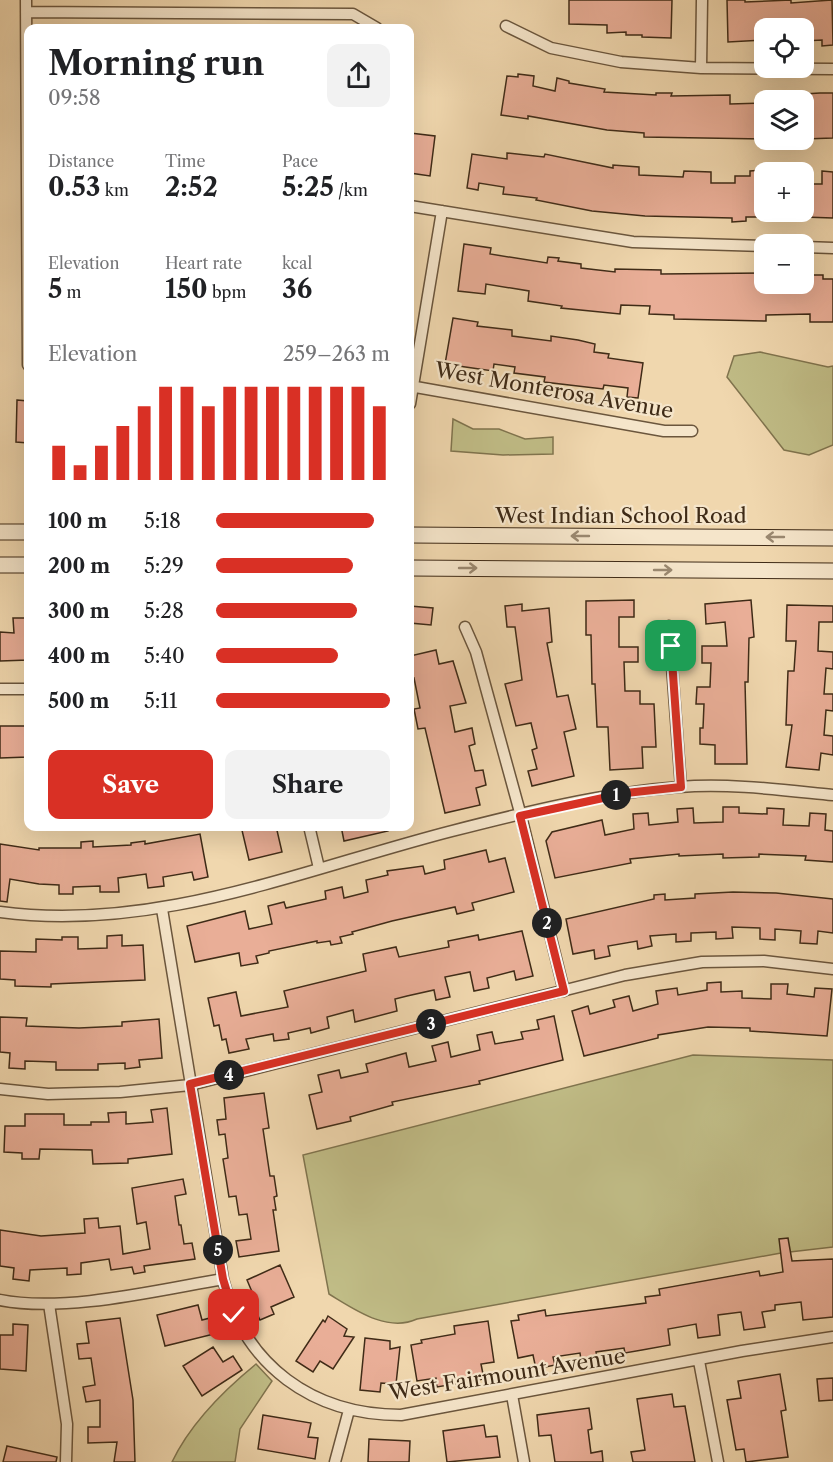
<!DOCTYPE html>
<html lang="en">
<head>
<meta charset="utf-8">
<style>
	:root { --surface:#fff; --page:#f2f2f2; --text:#202124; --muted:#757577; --accent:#d93025 }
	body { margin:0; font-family:"Libre Caslon Text",serif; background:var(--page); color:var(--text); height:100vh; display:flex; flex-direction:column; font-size:22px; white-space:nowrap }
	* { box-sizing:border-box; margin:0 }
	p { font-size:20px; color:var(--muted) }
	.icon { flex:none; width:33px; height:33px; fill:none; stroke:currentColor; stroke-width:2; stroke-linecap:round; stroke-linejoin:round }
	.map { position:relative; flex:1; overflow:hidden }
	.panel { position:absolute; left:24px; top:24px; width:390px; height:807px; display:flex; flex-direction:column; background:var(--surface); border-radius:12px; box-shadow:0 6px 24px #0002 }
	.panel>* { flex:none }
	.buttons { position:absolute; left:754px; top:18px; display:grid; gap:12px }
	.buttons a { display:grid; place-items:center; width:60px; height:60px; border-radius:12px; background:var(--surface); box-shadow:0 6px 24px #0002; font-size:30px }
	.pin { position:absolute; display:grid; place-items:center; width:51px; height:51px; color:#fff; margin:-26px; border-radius:12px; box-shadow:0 3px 9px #0006 }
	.km { position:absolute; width:30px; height:30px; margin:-15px; border-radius:50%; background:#222; color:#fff; font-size:16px; line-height:30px; text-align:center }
	.round { display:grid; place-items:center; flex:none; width:63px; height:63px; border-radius:12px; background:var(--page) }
	.summary { display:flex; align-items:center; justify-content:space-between; height:102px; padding:0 24px }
	h1 { font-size:33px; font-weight:700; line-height:45px }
	.stats { display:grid; grid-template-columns:repeat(3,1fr); gap:9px; height:102px; padding:6px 24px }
	.stats div { display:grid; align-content:center }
	.stats b { font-size:26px; font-weight:700 }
	.stats small { font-size:16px; font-weight:400 }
	.stats p { font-size:16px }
	.chart { height:168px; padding:12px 24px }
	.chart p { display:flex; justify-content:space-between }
	.chart svg { width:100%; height:108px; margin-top:6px; stroke:var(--accent); stroke-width:6 }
	.cta { display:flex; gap:12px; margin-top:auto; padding:12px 24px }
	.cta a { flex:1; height:69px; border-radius:12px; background:var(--accent); color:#fff; font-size:24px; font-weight:700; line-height:69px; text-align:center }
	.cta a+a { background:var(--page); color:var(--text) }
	ul { padding:0 24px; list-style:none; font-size:20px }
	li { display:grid; grid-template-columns:96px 72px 1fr; align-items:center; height:45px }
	li i { height:15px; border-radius:8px; background:var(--accent) }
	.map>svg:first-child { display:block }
</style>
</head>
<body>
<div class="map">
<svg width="833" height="1462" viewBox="0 0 833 1462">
	<rect width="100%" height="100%" fill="#f0d7ae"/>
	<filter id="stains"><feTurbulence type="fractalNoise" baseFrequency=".00333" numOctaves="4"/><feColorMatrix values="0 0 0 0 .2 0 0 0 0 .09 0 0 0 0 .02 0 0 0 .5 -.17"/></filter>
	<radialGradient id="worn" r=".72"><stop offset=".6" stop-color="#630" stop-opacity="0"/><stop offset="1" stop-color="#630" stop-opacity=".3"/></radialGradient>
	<path fill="#c0bc86" stroke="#80744e" stroke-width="1.5" d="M760 352 828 367 833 366V445L809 455 784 450 727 377 734 356Z
		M453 419 473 429H499L525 439 553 437V454L503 455 451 451Z
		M693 1055 833 1060V1247L781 1253 417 1319C387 1333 354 1309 329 1294L303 1155Z
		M256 1364 272 1381 240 1429 235 1462H172C190 1424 223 1391 256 1364Z"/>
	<path fill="#e9ae97" stroke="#3f2b17" stroke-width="1.5" d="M569 0H672L671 38 642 37V35H626V32L607 33V25L569 24Z
		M727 0H745V2L791 0V3L832 0 833 45 822 46V40L804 41V28H765V40L728 42Z
		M518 74 534 76 533 86 555 91 557 78 569 81V83L605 89 604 92 656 95V93H672L671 96 730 95V104L765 103V139L644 137V133L607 130 528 116V119L501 115 507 76 518 77Z
		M820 93H833V138L804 139V94Z
		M410 133 435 136 430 176 410 173Z
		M507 153 544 157 545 154 613 168V165L639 167V175L683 177 684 171 711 172V183H735V176H750V171L765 170V217H746V221L732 222V218L645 216 592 211 536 200 537 198 503 194 504 187 479 183 478 190 467 188 472 154 507 159Z
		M822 171 833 172V218L804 217V184H822Z
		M464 244 491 248 490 254 547 263 548 257 559 258 558 261 581 264V268L615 272V269L661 270V274L765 273V284H810L809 275H823V279H833V322H810V314L766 315V321L674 319V315L649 314 650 306 621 305 620 314 561 308 562 306 528 301 529 291 486 284 485 294 458 291Z
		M453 318 478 322 477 326 512 330V336L551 341V336L578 340 595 344 594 352 609 354 608 358 643 363 638 398 627 397 628 388 604 385 603 389 544 382 545 377 514 373 515 367 494 364 493 371 445 364Z
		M17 400 28 401V443L16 442Z
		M634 600V617H619V647H638V662H624L625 691H640V704H654L656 747H642L643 768 610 770 608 727H597L595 684H592L591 635H586V601Z
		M751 600 754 637 749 638 748 682H745L747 764H715V745L700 744V728H703L704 704H696L697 687H710L711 663H702V646H727L725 622 706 624 705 604Z
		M522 604V611L549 608 552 642 547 643 557 697 568 695 576 729 564 732 574 776 532 786 528 771 537 769 532 750 537 748 531 723 516 726 505 684 522 680 515 627H507L505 606Z
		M787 605 833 606V622H819L818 651 833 652V669L826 668 824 694H833V711L826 710 824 735 833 736V755L821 753 819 770 786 767 792 725H786L788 671H794L796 641H786Z
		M410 606 433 608 431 625 410 623Z
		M13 618H27L28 660 0 661V632L14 633Z
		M436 650 439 664 453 661 466 703 450 706 455 732 472 728 475 744 469 746 475 771 483 770 486 785 476 788 480 805 445 813 425 728 418 729 414 709 420 708 414 678 410 679V656Z
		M0 726H28V757L0 758Z
		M723 807H739V813L767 814V808L784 809 783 825 809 826 810 813 826 814 825 830 833 831V862L805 860 806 856 759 854V857L723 858V854L679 856V854L630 859 631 863 555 878 546 841 552 832 602 820 605 835 634 829 633 814 648 813 649 825 678 822 677 809 693 808 694 823 723 822Z
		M241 826H276L282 852 249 860Z
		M341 826H388V831L344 841Z
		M200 834 208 877 194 880 192 872 163 877 164 886 148 888 146 874 118 878 119 892H100V886L73 887V894H59V885L39 884 10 879 7 902 0 901V844L39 850V848H81V842L93 841V847L131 845V843L145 841V844Z
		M486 850 489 862 505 858 514 892 472 903 474 910 457 914 455 907 392 921 352 932 353 934 340 937 342 943 331 945 330 941 317 943V941L269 951V953L256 956 258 963 241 966 239 953 195 962 187 926 245 911 249 929 272 924 268 906 284 902 286 908 326 899 325 891 342 887 344 898 368 892 366 880 388 875 387 871 423 866 425 874 445 869 444 860Z
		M733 892 776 893 833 899V933L818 931 817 944 800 943 801 931 775 929V940L760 939V928L732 927 733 938 716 939V932L691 933V941L676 942V934L650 936 652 946 638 949 637 941 608 946 610 956 595 959 594 950 573 954 566 919 654 899V895L665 894V900L695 898V894Z
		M522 931 533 976 516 980 514 971 487 978 489 988 474 991 470 972 445 977 450 997 436 1000 434 990 407 996 395 999 397 1011 355 1022 353 1010 327 1017 329 1028 311 1033 310 1028 288 1033 289 1039 274 1041 273 1034 246 1039 249 1049 229 1053 226 1039 222 1040 219 1025 214 1026 208 998 236 992 241 1016 288 1007 284 991 366 971 363 954 396 947 399 957 449 947 448 941 478 935 479 940Z
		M122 935V946L143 945 145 980 51 984V987L15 986V980L0 979V951L36 952V939L62 940V937H78V949L107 948V936Z
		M721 982V992L742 991V998L771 999V984H788L787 994 814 997 815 988 832 989 827 1036 750 1031V1028L708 1027 658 1035V1038L584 1056 572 1011 588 1006 590 1014 615 1007 613 1000 629 996 633 1011 658 1004 656 991 677 988 678 995 707 990V983Z
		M554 1016 563 1060 479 1081 480 1084 392 1102 393 1105 350 1117 351 1121 317 1129 309 1095 322 1092 318 1075 339 1070 341 1078 368 1072 366 1064 406 1053 409 1067 436 1061 432 1046 448 1042 451 1057 480 1050 477 1035 492 1032 495 1044 523 1039 521 1032 539 1029 537 1020Z
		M0 1017 27 1018 26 1026 79 1028 122 1026V1022L159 1019 162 1058 139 1060 140 1067 125 1069V1063L98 1064V1070H56V1062L25 1061V1069L9 1068 10 1053 0 1052Z
		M264 1093 269 1128 263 1129 270 1176H274L277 1196 274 1197 276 1210H273L279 1251 239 1257 236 1241 251 1239 247 1214 239 1215 236 1196 229 1197 223 1159 228 1158 225 1134 219 1135 217 1120 226 1119 224 1098Z
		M167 1108 172 1154 128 1159V1163L93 1164 92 1150 40 1149 39 1159H22V1153L4 1152 5 1126H25V1114H64V1125H91V1122H109L108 1113 126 1112V1124L153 1122 151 1110Z
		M183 1179 186 1194 175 1196 179 1225H181L184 1244 192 1243 195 1259 144 1266 145 1272 134 1274 132 1267 111 1270 109 1259 81 1263V1274L67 1275V1268L30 1270 29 1281 13 1279 14 1268 0 1266V1230L41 1236 85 1233 84 1219 98 1218 99 1228 120 1226 123 1254 150 1249 146 1222 137 1224 132 1188Z
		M788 1238 792 1261 833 1259V1317L803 1320 801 1302 775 1305V1310L762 1312 765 1327 744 1330 741 1312 718 1315 720 1335 698 1338 696 1324 668 1329 670 1345 642 1350 625 1353 624 1348 596 1352 597 1357 581 1360 580 1353 553 1357 555 1365 536 1369 533 1355 518 1358 511 1321 519 1320 518 1315 545 1310 546 1316 646 1303 645 1297 660 1295 659 1289 759 1271 760 1276 783 1272 779 1239Z
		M280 1265 294 1297 271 1307 274 1314 260 1320 251 1301 255 1299 247 1280Z
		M198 1305 202 1320 210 1318 214 1334 165 1346 157 1315Z
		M328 1316 347 1329 344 1336 354 1337 333 1369 320 1361 313 1372 296 1361 323 1320 325 1322Z
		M120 1318 133 1400 135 1462H114L117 1442 88 1443V1427H100V1400L86 1402 83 1387 95 1385 91 1358 79 1359 77 1344 89 1343 86 1322Z
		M488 1321 494 1362 481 1364 484 1379 437 1387 436 1378 417 1381 411 1345 422 1343 421 1340 455 1334 454 1326Z
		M13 1324 28 1325 26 1371 0 1369V1335H13Z
		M365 1338 390 1341V1349L400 1347 396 1384 381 1383 380 1392 360 1390Z
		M213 1347 223 1362 233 1356 242 1370 202 1396 183 1366Z
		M780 1374 786 1410 781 1411 788 1457 746 1462 744 1449 736 1450 727 1400 741 1398 738 1381Z
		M833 1378V1400L819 1401 817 1379Z
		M672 1394 674 1407 685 1406 695 1462H633L631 1452 645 1450 637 1399Z
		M589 1408 592 1429 588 1430 591 1453 602 1451 603 1462H555L551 1435 539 1436 537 1415Z
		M263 1415 311 1423 308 1437 318 1438 315 1459 258 1449Z
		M484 1425 486 1437 497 1436 500 1457 447 1462 443 1431Z
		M369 1439 410 1441 409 1462H368Z
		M7 1446 57 1457 56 1462H3Z"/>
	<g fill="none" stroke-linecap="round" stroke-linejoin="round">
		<g stroke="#6b563d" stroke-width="13">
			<path id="minor" d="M26 0 28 365
				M26 12 353 14 377 28
				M506 26 551 48 621 62 701 68 833 69
				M701 68 702 0
				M410 206 633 242 765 246
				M804 247 833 248
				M410 386 664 431H692
				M410 404 442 211
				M669 626 681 787
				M465 627 476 652 521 816 564 991
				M0 689H28
				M309 826 319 868
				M162 909 223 1279C244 1366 313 1415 401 1415L742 1351 833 1337
				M0 912C155 933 304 869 452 831 526 812 603 793 679 787 730 783 782 790 833 795
				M0 1089 48 1094 120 1092 190 1085 625 975 702 962 764 961 833 969
				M0 1300C64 1313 158 1290 223 1279
				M49 1304 67 1424 66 1462
				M699 1361 718 1462
				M512 1395 524 1462
				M335 1462 349 1410"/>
		</g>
		<g stroke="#3f2b17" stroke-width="17">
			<path id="secondary" d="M0 532H28
				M410 535 833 538
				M0 565H28
				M410 568 833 571"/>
		</g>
		<use href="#minor" stroke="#f5e5ca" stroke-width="10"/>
		<use href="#secondary" stroke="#f5e5ca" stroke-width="15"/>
	</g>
	<defs><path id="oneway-shaft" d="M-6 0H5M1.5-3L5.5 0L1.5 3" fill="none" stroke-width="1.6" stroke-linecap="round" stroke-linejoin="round" transform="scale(1.5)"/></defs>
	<g stroke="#9a8870">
		<use href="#oneway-shaft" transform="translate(580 536) rotate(-180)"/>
		<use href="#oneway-shaft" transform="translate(775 537) rotate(-180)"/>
		<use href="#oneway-shaft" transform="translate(468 568)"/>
		<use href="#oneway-shaft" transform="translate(663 570)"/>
	</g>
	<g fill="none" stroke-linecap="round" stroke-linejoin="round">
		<g stroke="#fff" stroke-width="12">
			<path id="route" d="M234 1315 223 1279 190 1084 564 991 520 816 626 793 681 787 671 646"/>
		</g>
		<use href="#route" stroke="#d93025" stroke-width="8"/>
	</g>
	<g text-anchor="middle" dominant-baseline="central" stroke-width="4.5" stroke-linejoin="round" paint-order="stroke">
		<g font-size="21" fill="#3f2b17" stroke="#f5e5ca">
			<text transform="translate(554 390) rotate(10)">West Monterosa Avenue</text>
			<text x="621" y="515">West Indian School Road</text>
			<text transform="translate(507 1374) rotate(-9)">West Fairmount Avenue</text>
		</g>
	</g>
	<rect width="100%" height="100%" filter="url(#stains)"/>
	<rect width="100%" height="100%" fill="url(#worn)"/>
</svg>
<div class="buttons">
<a><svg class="icon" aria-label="locate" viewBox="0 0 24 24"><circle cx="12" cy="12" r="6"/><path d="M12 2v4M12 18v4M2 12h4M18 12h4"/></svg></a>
<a><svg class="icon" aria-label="layers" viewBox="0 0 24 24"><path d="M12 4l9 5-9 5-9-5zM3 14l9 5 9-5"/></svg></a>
<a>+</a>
<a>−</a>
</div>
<div class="pin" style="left:671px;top:646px;background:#1e9e55"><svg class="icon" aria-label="arrive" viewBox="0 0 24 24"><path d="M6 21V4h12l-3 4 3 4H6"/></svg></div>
<div class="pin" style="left:234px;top:1315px;background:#d93025"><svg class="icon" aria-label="check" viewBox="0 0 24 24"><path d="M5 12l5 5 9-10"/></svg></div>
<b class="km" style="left:616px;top:795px">1</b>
<b class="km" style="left:547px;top:923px">2</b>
<b class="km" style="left:431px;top:1024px">3</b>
<b class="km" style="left:229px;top:1075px">4</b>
<b class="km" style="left:218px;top:1250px">5</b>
<section class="panel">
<div class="summary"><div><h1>Morning run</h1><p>09:58</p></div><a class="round"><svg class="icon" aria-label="share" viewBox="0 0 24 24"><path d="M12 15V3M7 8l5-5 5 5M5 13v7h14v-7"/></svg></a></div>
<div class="stats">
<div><p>Distance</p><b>0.53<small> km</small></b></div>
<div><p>Time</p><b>2:52</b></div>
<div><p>Pace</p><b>5:25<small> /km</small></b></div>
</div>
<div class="stats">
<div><p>Elevation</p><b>5<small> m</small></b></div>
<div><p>Heart rate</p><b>150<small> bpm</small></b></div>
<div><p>kcal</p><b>36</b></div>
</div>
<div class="chart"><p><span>Elevation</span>259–263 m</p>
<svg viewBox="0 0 160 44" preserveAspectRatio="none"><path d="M5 44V30M15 44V38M25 44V30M35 44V22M45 44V14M55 44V6M65 44V6M75 44V14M85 44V6M95 44V6M105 44V6M115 44V6M125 44V6M135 44V6M145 44V6M155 44V14"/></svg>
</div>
<ul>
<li><b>100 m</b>5:18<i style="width:91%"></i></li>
<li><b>200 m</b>5:29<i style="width:79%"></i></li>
<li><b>300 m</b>5:28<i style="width:81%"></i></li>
<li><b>400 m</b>5:40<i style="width:70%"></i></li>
<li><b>500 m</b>5:11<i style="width:100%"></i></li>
</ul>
<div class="cta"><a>Save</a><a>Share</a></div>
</section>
</div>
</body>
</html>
